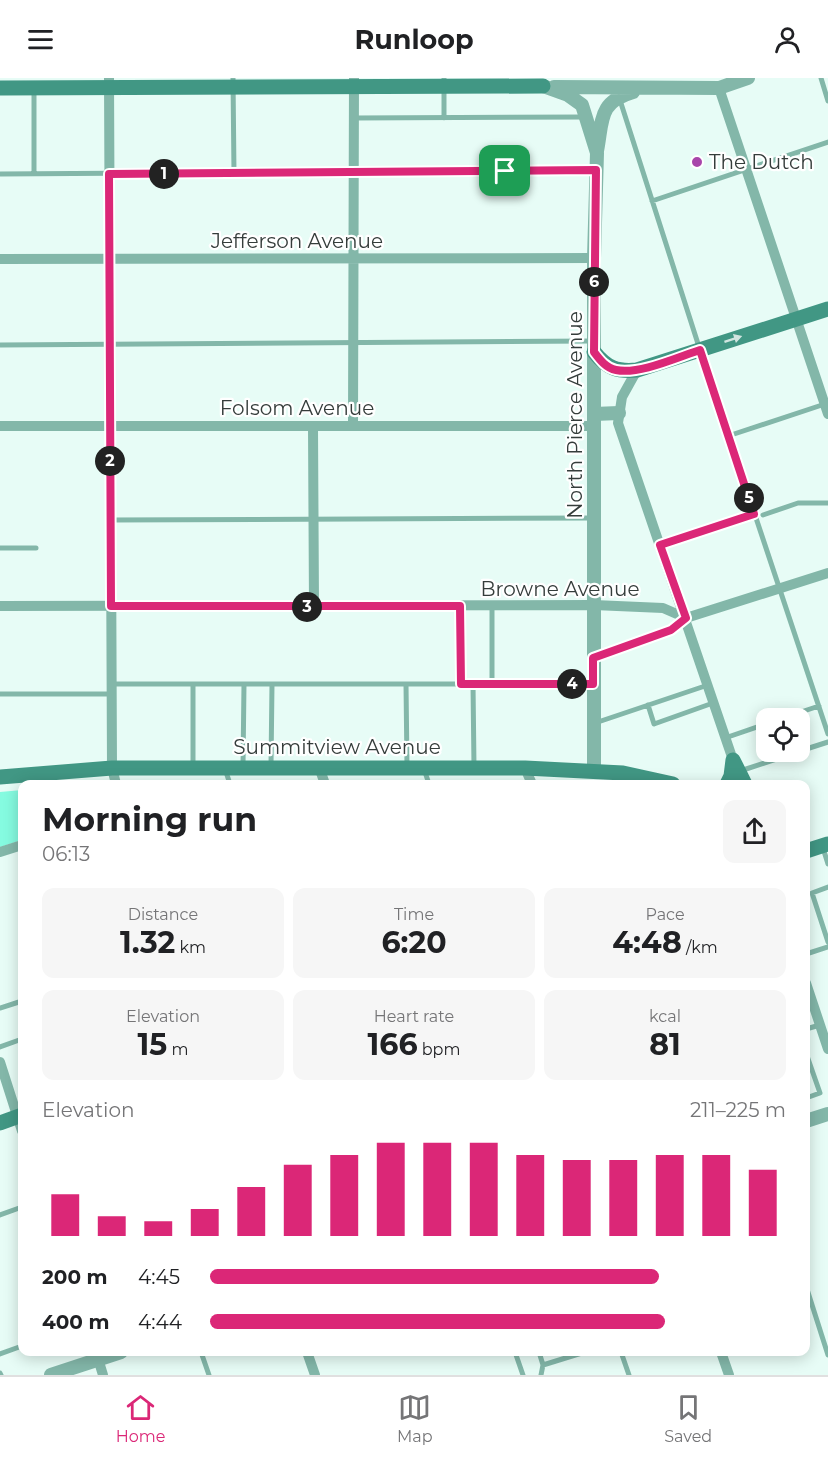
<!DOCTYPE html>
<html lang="en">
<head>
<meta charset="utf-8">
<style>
	:root { --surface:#fff; --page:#f6f6f6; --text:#202124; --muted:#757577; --line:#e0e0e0; --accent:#db2777 }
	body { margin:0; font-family:Montserrat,sans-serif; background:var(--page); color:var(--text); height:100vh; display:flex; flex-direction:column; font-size:22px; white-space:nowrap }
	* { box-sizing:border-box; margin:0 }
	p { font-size:20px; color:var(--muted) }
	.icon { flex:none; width:33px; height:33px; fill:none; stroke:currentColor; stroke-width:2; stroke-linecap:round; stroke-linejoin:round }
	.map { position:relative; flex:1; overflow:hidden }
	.side { position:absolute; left:18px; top:702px; width:792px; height:576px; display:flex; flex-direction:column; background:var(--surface); border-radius:12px; box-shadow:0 3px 15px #0003 }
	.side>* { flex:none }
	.fabs { position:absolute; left:756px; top:630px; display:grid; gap:12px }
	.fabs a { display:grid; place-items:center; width:54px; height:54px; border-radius:12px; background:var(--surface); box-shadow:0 3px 15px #0003; font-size:30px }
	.pin { position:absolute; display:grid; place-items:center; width:51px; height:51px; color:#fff; margin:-26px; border-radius:12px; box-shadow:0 3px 9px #0006 }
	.km { position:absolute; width:30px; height:30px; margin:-15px; border-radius:50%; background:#222; color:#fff; font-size:16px; line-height:30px; text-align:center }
	.round { display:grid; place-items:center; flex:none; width:63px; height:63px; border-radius:12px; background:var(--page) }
	.overview { display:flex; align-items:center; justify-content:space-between; height:102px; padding:0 24px }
	h1 { font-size:33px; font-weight:700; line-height:45px }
	.figures { display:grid; grid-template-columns:repeat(3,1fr); gap:9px; height:102px; padding:6px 24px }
	.figures div { display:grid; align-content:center; border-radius:12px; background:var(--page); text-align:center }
	.figures b { font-size:30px; font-weight:700 }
	.figures small { font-size:16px; font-weight:400 }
	.figures p { font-size:16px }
	.chart { height:168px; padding:12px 24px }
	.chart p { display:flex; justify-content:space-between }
	.chart svg { width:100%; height:108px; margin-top:6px; stroke:var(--accent); stroke-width:6 }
	ul { padding:0 24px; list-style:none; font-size:20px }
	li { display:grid; grid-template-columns:96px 72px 1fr; align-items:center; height:45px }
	li i { height:15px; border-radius:8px; background:var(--accent) }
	header { display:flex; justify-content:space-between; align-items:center; height:78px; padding:0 24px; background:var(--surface); font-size:27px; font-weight:700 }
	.tabs { display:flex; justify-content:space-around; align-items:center; height:84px; border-top:2px solid var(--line); background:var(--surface); font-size:16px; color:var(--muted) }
	.tabs a { display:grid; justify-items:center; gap:3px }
	.tabs .active { color:var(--accent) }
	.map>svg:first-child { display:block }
</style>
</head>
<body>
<header><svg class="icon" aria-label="menu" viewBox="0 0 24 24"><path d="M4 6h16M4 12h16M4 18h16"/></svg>Runloop<svg class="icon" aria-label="person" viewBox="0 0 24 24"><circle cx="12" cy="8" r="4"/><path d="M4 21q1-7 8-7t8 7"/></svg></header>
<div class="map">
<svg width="828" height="1297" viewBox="0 0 828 1297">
	<rect width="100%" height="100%" fill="#e7fcf6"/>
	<path fill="#85fbe0" d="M22 712V762L0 769V714Z"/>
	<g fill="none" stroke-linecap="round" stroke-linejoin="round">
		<path stroke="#83b7a9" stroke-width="5" d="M233 0 234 95
			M444 0V40
			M821 0 828 23
			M34 10V96
			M619 19 700 272 828 656
			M354 40 586 39
			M0 96 595 92
			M652 123 828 64
			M0 267 592 263
			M728 358 825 326
			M763 437 798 425H828
			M110 442 592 440
			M660 467 754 436
			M0 470H36
			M460 528 461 606
			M492 528V606
			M111 606H593
			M406 606 407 688
			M473 606 474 688
			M0 616H111
			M648 627 654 646 713 625
			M783 640 819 628
			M595 645 708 607
			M725 660 766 646
			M800 673 828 664
			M193 688V606
			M243 688 244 606
			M271 688 272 606
			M225 691 230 706
			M424 691 429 706
			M740 693 798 674
			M823 770 828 786
			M828 809 812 815 828 864
			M806 876 828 869
			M0 930 22 923
			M806 951 820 947
			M0 969 22 961
			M806 975 820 1015 806 1020
			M0 1137 22 1129
			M806 1208 828 1277
			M201 1274 209 1297
			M515 1274 523 1297
			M539 1274 543 1287 541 1297
			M621 1274 629 1297
			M0 1276 22 1268
			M543 1287 585 1274
			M0 1295 1 1297"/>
		<path stroke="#83b7a9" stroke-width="10" d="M109 0 112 690 116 706
			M719 10 828 336
			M0 181 594 180
			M637 292 622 319 618 345 733 682
			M0 348H594
			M353 348 354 0
			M313 349 314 529
			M0 528 594 527 663 530 686 540
			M593 580 671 552 686 540 828 495
			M319 689 325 706
			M525 690 532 706
			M0 774 22 767
			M806 905 828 971
			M0 984 22 1053
			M96 1274 103 1297
			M307 1274 315 1297
			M721 1274 729 1297"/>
		<path stroke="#83b7a9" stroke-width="14" d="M543 8 568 17 582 27 597 75 594 180V693
			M554 9 719 10 748 0
			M597 73C603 42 598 24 633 14
			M594 336 619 335
			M806 1043 828 1036
			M51 1297 121 1274"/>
		<path stroke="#419784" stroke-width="15" d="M0 10 543 8
			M594 274C607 290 617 294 637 292L828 231
			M733 682 745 706
			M0 699 112 690H525L623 695 673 706
			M727 706 731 698 733 682
			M806 773 828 766
			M0 1045 22 1037"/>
	</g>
	<defs><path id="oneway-solid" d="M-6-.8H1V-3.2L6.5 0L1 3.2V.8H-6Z" transform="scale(1.5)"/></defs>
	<use fill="#d0e5e0" href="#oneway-solid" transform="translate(733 261) rotate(-18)"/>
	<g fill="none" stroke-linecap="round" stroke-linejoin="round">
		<g stroke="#fff" stroke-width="12">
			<path id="route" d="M596 92 594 274C600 282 606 290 616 292 639 297 678 279 700 272L754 436 660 467 686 540 671 552 593 580V606H461L460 528H111L109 96Z"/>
		</g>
		<use href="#route" stroke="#db2777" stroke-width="8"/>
	</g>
	<circle fill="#a845aa" stroke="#fff" stroke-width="2" cx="697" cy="84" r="6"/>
	<g text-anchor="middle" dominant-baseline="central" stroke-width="4.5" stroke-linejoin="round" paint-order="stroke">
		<g font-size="20" fill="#353d3b" stroke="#fff" text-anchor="start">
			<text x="709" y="84">The Dutch</text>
		</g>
		<g font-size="20" fill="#353d3b" stroke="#fff">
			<text x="297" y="163">Jefferson Avenue</text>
			<text x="297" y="330">Folsom Avenue</text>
			<text transform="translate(575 337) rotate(-90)">North Pierce Avenue</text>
			<text x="560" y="511">Browne Avenue</text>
			<text x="337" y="669">Summitview Avenue</text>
		</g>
	</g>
</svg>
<div class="fabs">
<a><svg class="icon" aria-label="locate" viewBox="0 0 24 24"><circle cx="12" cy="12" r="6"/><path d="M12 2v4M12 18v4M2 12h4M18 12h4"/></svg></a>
</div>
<div class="pin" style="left:505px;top:93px;background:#1e9e55"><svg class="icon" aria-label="arrive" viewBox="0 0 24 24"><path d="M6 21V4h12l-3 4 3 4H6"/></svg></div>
<b class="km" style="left:164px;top:96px">1</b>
<b class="km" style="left:110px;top:383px">2</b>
<b class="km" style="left:307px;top:529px">3</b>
<b class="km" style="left:572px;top:606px">4</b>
<b class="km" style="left:749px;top:420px">5</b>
<b class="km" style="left:594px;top:204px">6</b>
<section class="side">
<div class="overview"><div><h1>Morning run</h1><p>06:13</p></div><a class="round"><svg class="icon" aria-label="share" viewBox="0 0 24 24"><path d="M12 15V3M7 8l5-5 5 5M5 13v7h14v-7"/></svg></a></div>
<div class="figures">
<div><p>Distance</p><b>1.32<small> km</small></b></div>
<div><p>Time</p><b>6:20</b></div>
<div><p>Pace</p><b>4:48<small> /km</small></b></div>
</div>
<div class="figures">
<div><p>Elevation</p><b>15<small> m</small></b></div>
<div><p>Heart rate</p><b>166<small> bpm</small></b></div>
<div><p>kcal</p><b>81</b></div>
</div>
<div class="chart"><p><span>Elevation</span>211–225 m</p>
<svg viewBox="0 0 160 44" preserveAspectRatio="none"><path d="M5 44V27M15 44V36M25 44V38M35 44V33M45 44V24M55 44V15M65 44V11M75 44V6M85 44V6M95 44V6M105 44V11M115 44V13M125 44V13M135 44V11M145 44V11M155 44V17"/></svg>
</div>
<ul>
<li><b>200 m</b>4:45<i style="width:78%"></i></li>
<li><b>400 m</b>4:44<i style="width:79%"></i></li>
</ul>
</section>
</div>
<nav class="tabs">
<a class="active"><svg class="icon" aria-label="home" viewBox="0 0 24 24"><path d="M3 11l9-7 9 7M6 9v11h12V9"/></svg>Home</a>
<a><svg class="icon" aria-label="map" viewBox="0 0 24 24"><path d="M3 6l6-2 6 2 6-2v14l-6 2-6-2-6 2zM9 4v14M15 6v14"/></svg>Map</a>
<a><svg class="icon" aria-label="saved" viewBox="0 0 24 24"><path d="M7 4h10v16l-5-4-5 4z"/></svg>Saved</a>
</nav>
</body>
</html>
